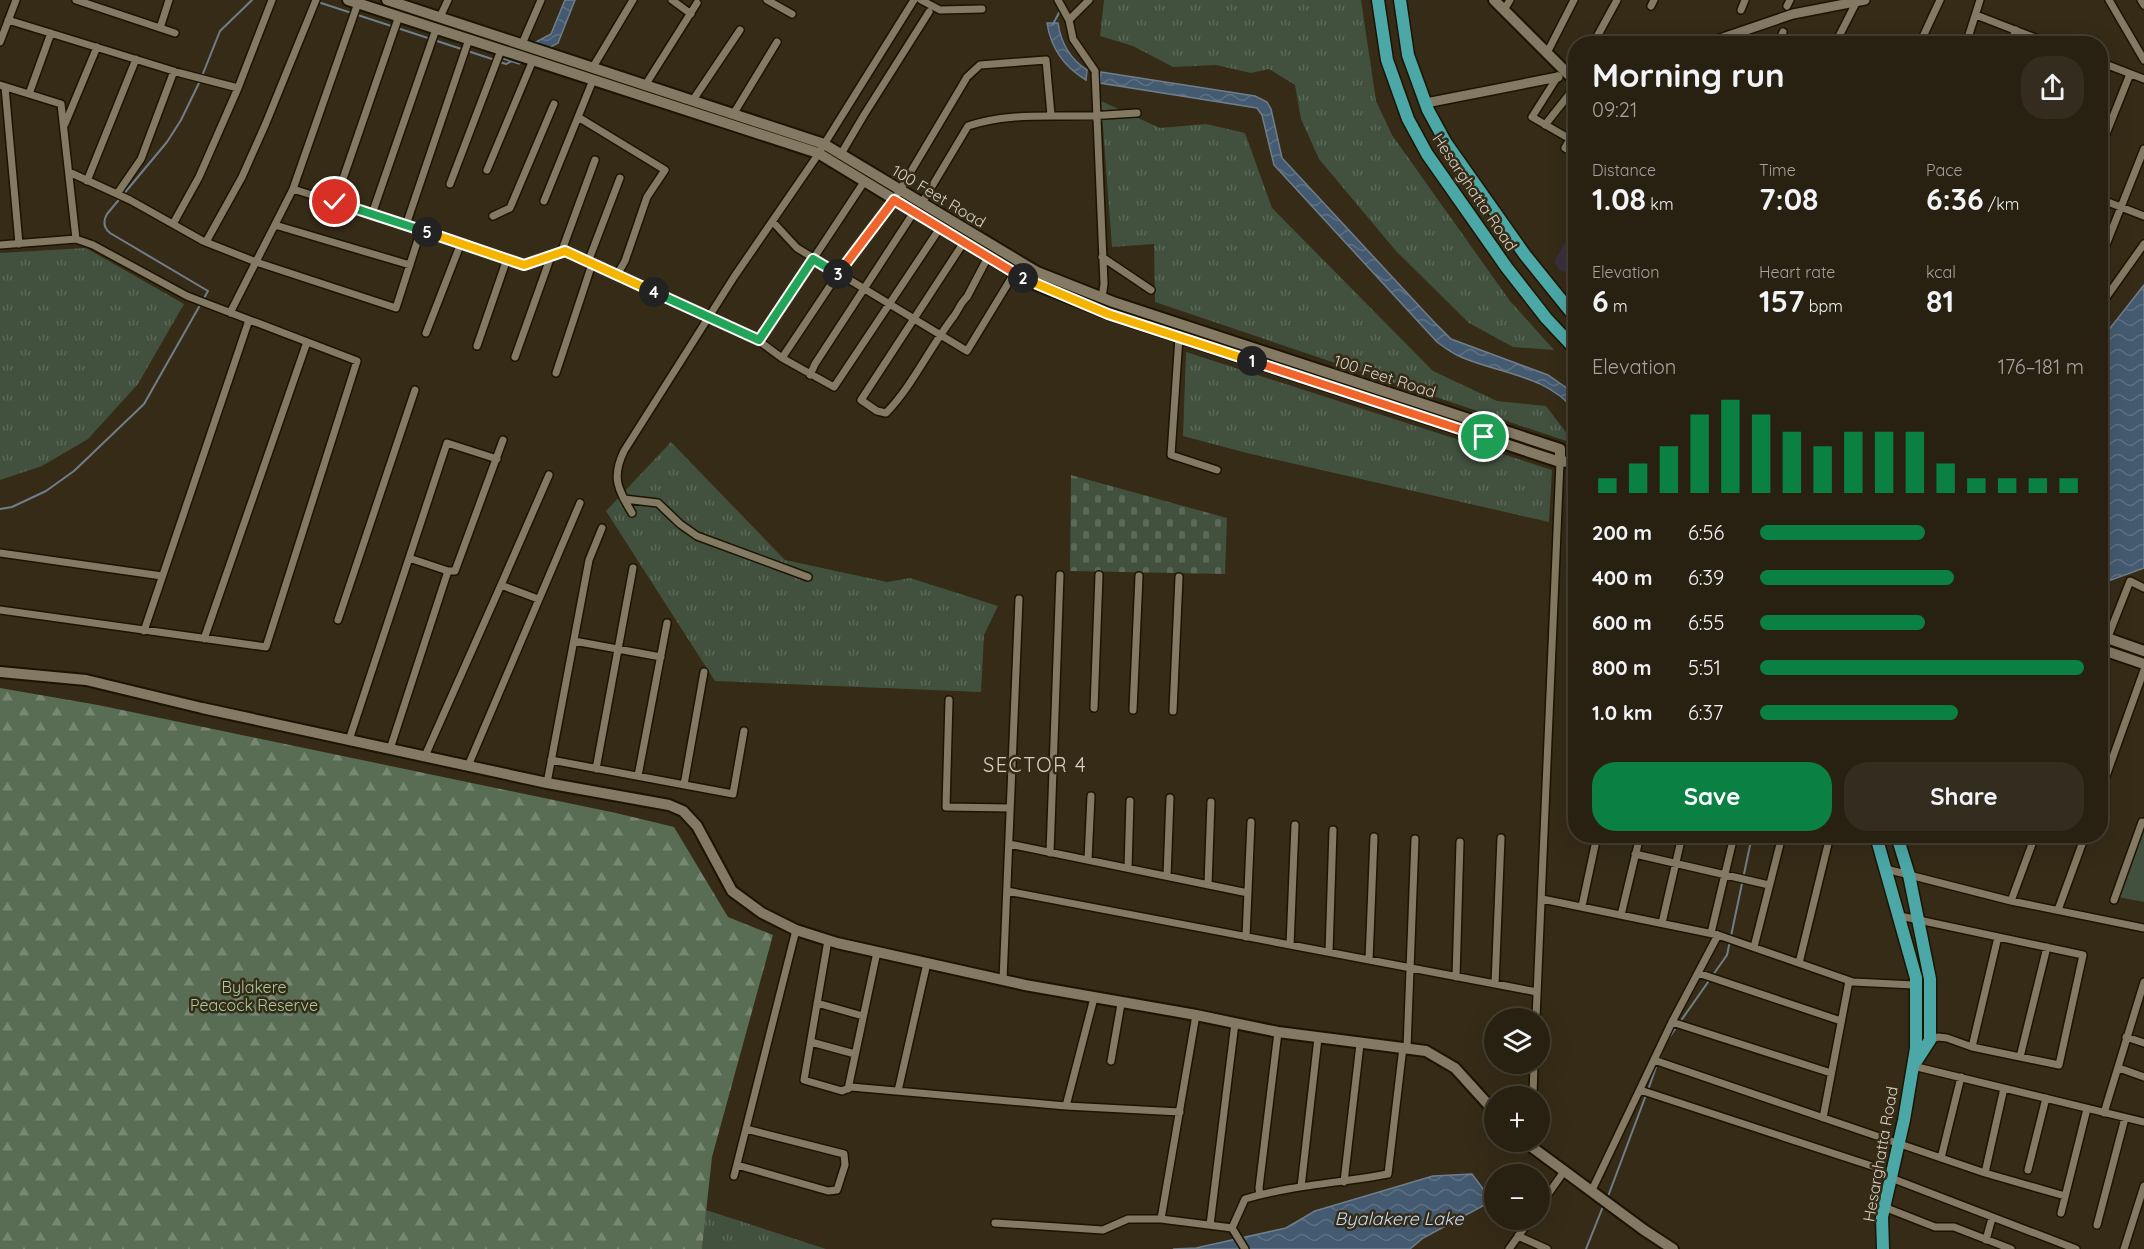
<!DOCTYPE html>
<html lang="en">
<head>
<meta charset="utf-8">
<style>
	:root { --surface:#282011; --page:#342d1f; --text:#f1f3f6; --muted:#a5a39f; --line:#443e31; --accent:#0b8043 }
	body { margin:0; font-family:Quicksand,sans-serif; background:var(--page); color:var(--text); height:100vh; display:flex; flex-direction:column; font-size:22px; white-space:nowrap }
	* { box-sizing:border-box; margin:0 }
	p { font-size:20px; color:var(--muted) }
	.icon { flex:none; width:33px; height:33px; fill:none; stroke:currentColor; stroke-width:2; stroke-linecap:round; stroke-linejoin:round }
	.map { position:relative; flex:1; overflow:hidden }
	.details { position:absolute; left:1568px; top:36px; width:540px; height:807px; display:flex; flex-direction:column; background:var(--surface); border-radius:24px; box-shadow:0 6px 24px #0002,0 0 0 2px var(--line) }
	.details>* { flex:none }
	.tools { position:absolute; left:1484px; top:1008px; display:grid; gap:12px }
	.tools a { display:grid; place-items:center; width:66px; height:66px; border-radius:50%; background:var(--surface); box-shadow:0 6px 24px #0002,0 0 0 2px var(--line); font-size:30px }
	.pin { position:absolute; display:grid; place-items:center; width:51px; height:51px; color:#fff; margin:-26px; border:3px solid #fff; border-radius:50%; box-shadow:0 2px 6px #0007 }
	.km { position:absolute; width:30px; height:30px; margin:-15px; border-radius:50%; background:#222; color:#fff; font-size:16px; line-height:30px; text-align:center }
	.round { display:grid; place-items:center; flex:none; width:63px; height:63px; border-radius:24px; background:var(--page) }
	.summary { display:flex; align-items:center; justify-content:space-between; height:102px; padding:0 24px }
	h1 { font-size:33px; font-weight:800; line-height:45px }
	.figures { display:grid; grid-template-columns:repeat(3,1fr); gap:9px; height:102px; padding:6px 24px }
	.figures div { display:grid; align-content:center }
	.figures b { font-size:30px; font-weight:800 }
	.figures small { font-size:16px; font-weight:400 }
	.figures p { font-size:16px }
	.chart { height:168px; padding:12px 24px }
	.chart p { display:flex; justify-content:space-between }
	.chart svg { width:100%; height:108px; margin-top:6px; stroke:var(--accent); stroke-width:6 }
	.button { display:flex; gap:12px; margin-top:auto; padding:12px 24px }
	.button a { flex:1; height:69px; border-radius:24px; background:var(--accent); color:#fff; font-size:24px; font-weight:800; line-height:69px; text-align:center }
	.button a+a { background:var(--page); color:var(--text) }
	ul { padding:0 24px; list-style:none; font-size:20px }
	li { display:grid; grid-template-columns:96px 72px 1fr; align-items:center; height:45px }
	li i { height:15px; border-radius:8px; background:var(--accent) }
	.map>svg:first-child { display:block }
</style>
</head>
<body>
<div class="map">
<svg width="2144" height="1249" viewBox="0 0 2144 1249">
	<defs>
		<pattern id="grass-tufts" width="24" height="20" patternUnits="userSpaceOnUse" patternTransform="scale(1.5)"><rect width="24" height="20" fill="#41513e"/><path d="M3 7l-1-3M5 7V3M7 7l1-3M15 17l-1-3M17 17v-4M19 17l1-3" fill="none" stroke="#5c6958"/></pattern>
		<pattern id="forest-firs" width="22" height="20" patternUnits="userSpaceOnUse" patternTransform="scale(1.5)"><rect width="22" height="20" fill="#586d54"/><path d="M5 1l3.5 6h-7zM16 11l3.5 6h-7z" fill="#778773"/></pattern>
		<pattern id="cemetery-stones" width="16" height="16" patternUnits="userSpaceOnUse" patternTransform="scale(1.5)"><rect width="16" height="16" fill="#41513e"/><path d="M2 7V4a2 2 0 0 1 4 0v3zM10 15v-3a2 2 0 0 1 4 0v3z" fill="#5c6958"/></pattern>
		<pattern id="water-waves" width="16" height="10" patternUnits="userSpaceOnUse" patternTransform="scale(1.5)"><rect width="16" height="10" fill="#445a70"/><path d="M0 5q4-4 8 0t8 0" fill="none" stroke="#5e7183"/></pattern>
	</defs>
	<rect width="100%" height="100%" fill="#352b17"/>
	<path fill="#3a303f" d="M1575 225V277L1559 269 1554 262Z"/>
	<path fill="url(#grass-tufts)" d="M1104 0H1361L1376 101 1392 135 1510 301 1554 350 1513 347 1469 323 1396 251 1319 159 1301 119 1295 85 1269 69 1251 73 1216 65 1173 67 1133 46 1100 36Z
		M1101 101 1160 128 1206 124 1245 133 1272 208 1433 371 1497 401 1546 406 1575 444 1155 302 1154 244 1112 247Z
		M86 248 184 304 138 384 88 439 42 466 0 480V253Z
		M1186 352 1552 470 1549 522 1247 453 1183 436Z
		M671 442 785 560 887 582 910 578 998 606 984 635 981 692 715 681 606 511Z
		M706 1210 826 1249H702Z"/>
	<path fill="url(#forest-firs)" d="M0 688 98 705 616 813 674 827 728 917 773 935 712 1157 702 1249H0Z"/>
	<path fill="url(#cemetery-stones)" d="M1071 475 1227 518 1225 574 1070 571Z"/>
	<path fill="#41513e" d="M2144 827V902L2118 897Z"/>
	<path fill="url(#water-waves)" stroke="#707e8a" stroke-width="1.5" d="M565 0H575L558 43 519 64 504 59 551 34Z
		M1047 23H1058C1061 43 1070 59 1087 70L1086 80C1064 67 1051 49 1047 23Z
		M1101 72 1255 96 1267 102 1271 109 1282 158 1433 321 1451 339 1548 375 1575 394V411C1547 375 1500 374 1461 357 1453 354 1445 348 1437 342L1274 165 1262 115 1257 108 1100 83Z
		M2144 285V568L2103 583 2100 581V341Z
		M1472 1174 1492 1201 1423 1238 1410 1249H1173L1196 1248 1286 1228 1315 1211 1433 1176Z"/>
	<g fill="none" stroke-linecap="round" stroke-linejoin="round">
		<path stroke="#707e8a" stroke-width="2" d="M312 0 495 60
			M1053 24 1060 11
			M500 62 506 64 514 60
			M202 76 220 31 252 0
			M0 509 12 507 46 491 74 471 144 404 208 291 110 233C104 228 103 221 107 214L167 142 181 120 200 81
			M1666 1042 1727 955 1752 836
			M1659 1059 1664 1047
			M1648 1090 1657 1064
			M1607 1199 1646 1095
			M1586 1249 1604 1204"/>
		<g stroke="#1c1402" stroke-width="10">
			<path id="minor" d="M76 0 175 33
				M672 0 691 14
				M767 0 792 14
				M921 0 940 10 982 9
				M1058 0 1069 20 1089 0
				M2109 0 2144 60
				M2141 0 2144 5
				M1651 6 1654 0
				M1787 6 1790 0
				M1504 10 1510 0
				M1741 10 1745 0
				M1976 15 2051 44
				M440 17 448 0
				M8 20 180 73 238 88 272 0
				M1069 20 1073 39 1095 71 1104 284 1102 298
				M160 28 169 0
				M0 42 16 0
				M1920 43 1940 0
				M522 44 541 0
				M1593 44 1617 0
				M1778 44 1783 32
				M1839 44 1836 42 1857 1
				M1966 44 1980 0
				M2010 44 2016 30
				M1547 53 1574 0
				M2100 62 2144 79
				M593 67 633 0
				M1558 76 1532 117 1570 139 1565 148 1575 154
				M646 84 697 3
				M0 85 61 104 76 239
				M5 87 19 244
				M29 94 51 33
				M693 100 740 30
				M734 113 777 42
				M578 117 665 170 647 197 625 261 617 275
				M65 124 97 47
				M1545 125 1575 87
				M2100 149 2130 74
				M841 154 864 115 929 12
				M487 170 533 60
				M69 172 130 200 203 241 256 262 396 308 421 230 293 189
				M87 181 136 59
				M450 184 501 50
				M117 194 141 159 174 71
				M2100 199 2144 216
				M544 201 593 80
				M335 202 399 16
				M922 203 968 126C1000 115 1033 116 1066 116 1090 116 1113 115 1137 113
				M372 214 436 29
				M493 216 510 208 554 104
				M773 222 797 248 967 351 1015 272
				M173 224 199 177 238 88
				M275 225 410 265
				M406 225 469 39
				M421 230 524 265 565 251 759 341 782 358 834 387 940 228
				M206 242 242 177 266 123 316 0
				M964 242 861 400 877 411 886 413C913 385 930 347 954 316 959 309 961 302 967 297L988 257
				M0 245 76 239 93 245 187 296 357 361 266 647 0 610
				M561 253 595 160
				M1102 257 1151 290
				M2100 260 2144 149
				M588 262 620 178
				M2100 306 2144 244
				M230 313 293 189 358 3
				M426 333 461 243
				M1179 337 1171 455 1217 470
				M759 341 864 182
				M477 346 507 259
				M515 357 551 256
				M782 358 838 274 894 200 967 77 980 65 1046 60 1051 115
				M556 373 592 264
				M810 375 815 364 914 212
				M624 499 658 503 680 524 697 536 808 577
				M632 513C618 489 611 478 624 451L734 277 815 159 914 0
				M0 553 162 576
				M409 558 448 571
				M538 599 501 585 549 475
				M338 620 415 390
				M144 631 249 320
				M204 639 307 342
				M574 641 661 657
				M2100 657 2130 581 2144 588
				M949 700 946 807 1010 808
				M1094 708 1099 575
				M1133 710 1139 576
				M1173 711 1179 577
				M349 740 447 443 497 459
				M390 749 448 571H455L503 440
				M425 756 501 585
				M551 760 733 794 744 731
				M468 766 580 503
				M596 769 633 568
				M638 776 667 623
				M547 783 589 560 602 528
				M684 785 704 672
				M2100 793 2144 670
				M1009 844 1248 893
				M1050 853 1060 575
				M1635 854 1769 885
				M1088 860 1091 796
				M1128 868 1130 801
				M1886 869 2011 901 2144 928
				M1167 876 1170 798
				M1208 885 1211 802
				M1007 891 1537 992
				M1542 899 1718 935 1853 982 1914 985
				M2114 900 2142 822 2144 823
				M2011 901 2035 836
				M1582 906 1597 836
				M2058 910 2085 836
				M1621 915 1640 836
				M1900 916 2083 955 2059 1065 1972 1047 1947 1038 1938 1037 1928 1041
				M1662 923 1682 836
				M1711 933 1734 836
				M1246 937 1251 822
				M828 940 804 1080 842 1091 851 1087 1066 1106 1094 998
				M1290 945 1295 825
				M1754 947 1782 836
				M1329 952 1333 830
				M1369 960 1374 837
				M1799 963 1830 836
				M1698 973 1841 1021
				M1456 977 1460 842
				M1003 980 1019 599
				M1495 984 1501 838
				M817 1003 863 1016
				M1196 1015 1161 1219 1232 1228 1245 1199C1291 1185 1341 1183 1388 1174L1403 1047
				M1536 1018 1560 462
				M1672 1022 1831 1073
				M2126 1037 2144 1043
				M811 1042 855 1054
				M1972 1047 1998 937
				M1407 1048 1415 839
				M2020 1057 2047 947
				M1654 1060 1985 1173 2065 1196
				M1111 1061 1121 1004
				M1913 1066 2144 1122
				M2119 1068 2144 1077
				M848 1089 877 952
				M1640 1090 1878 1168
				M898 1091 927 963
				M1533 1096 1534 1064
				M1066 1106 1180 1112
				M2104 1113 2144 982
				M1823 1118 1849 981
				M1941 1158 1961 1077
				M737 1165 828 1191 837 1190 845 1165 844 1154 746 1129
				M2028 1170 2046 1098
				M1985 1173 2004 1088
				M734 1176 796 930
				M1891 1178 2076 1249
				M1344 1182 1360 1044
				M1301 1187 1318 1038
				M1592 1190 1672 1022 1718 935
				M1260 1195 1259 1188 1278 1032
				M1539 1207 1565 1170
				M1884 1207 1935 1227H1954L2011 1249
				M2061 1213 2087 1109
				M995 1223 1103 1230 1128 1219H1161
				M1210 1225 1235 1023
				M2097 1225 2125 1118
				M1232 1228 1245 1249
				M1518 1236 1547 1249
				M1986 1240 1992 1218
				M1509 1249 1530 1220
				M2124 1249 2144 1186"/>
		</g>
		<g stroke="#1c1402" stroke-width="12">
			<path id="tertiary" d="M1705 44 1793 14 1865 0
				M1426 103 1558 77"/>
		</g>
		<g stroke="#1c1402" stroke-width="14">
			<path id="secondary" d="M348 0 818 153 1032 283 1109 314 1560 462 1575 461
				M387 0 824 144 1037 272 1113 302 1560 449V462
				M1494 0 1575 81
				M2107 638 2144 651
				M2103 650 2144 664
				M0 672 86 680 202 708 547 783 669 805 683 811 697 826 732 891 762 913 796 930 837 943 1025 985 1196 1015 1278 1032 1426 1051 1455 1068 1494 1111
				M1525 1142 1644 1230 1673 1249"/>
		</g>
		<g stroke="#1c1402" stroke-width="15">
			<path id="primary" d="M1378 0 1387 60 1408 119 1427 154 1507 268 1546 318 1575 349
				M1400 0 1408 55 1428 110 1446 143 1525 255 1575 317
				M1876 836 1916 978V1048L1904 1120 1882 1217 1883 1249
				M1897 836 1909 875 1930 979V1040L1917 1060"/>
		</g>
		<use href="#minor" stroke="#847962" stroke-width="7"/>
		<use href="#tertiary" stroke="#847962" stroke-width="9"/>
		<use href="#secondary" stroke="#847962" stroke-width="10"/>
		<use href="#primary" stroke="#4ca7a7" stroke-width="12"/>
	</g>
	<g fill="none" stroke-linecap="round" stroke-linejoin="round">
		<g stroke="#fff" stroke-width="12">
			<path id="split-1" d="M1252 361 1484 437"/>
		</g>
		<g stroke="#fff" stroke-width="12">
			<path id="split-2" d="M1023 278 1108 314 1252 361"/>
		</g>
		<g stroke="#fff" stroke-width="12">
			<path id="split-3" d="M838 274 894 200 1023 278"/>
		</g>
		<g stroke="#fff" stroke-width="12">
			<path id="split-4" d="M654 292 759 340 813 259 838 274"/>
		</g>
		<g stroke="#fff" stroke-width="12">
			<path id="split-5" d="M427 232 524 265 565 251 654 292"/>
		</g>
		<g stroke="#fff" stroke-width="12">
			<path id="split-6" d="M335 202 427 232"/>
		</g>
		<use href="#split-1" stroke="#f0652b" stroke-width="8"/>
		<use href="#split-2" stroke="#f5b400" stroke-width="8"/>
		<use href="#split-3" stroke="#f0652b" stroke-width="8"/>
		<use href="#split-4" stroke="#22a559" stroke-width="8"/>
		<use href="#split-5" stroke="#f5b400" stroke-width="8"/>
		<use href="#split-6" stroke="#22a559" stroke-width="8"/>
	</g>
	<g text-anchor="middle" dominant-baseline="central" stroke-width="5" stroke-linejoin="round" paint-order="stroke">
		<g font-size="16" fill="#d7d1c5" stroke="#352b17">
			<text transform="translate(1475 192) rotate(56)">Hesarghatta Road</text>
			<text transform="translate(939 196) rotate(31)">100 Feet Road</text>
			<text transform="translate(1385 376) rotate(18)">100 Feet Road</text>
			<text transform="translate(1880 1154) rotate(-80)">Hesarghatta Road</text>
		</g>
		<g font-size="16" fill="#a6cd9e" stroke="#352b17">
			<text x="254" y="987">Bylakere<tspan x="254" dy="18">Peacock Reserve</tspan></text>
		</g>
		<g font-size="18" font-style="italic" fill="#c4ddf8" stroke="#352b17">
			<text x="1399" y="1218">Byalakere Lake</text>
		</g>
		<g font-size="20" letter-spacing="1.5" fill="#d7d1c5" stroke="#352b17">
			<text x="1035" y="764">SECTOR 4</text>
		</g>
	</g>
</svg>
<div class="tools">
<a><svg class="icon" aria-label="layers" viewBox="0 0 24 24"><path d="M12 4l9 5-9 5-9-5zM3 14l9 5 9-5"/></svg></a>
<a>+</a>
<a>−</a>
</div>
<div class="pin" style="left:1484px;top:437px;background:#1e9e55"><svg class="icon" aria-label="arrive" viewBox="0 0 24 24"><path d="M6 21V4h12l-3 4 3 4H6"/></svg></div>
<div class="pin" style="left:335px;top:202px;background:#d93025"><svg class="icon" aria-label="check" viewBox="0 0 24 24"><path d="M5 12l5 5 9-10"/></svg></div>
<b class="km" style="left:1252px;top:361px">1</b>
<b class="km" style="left:1023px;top:278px">2</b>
<b class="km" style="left:838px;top:274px">3</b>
<b class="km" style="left:654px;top:292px">4</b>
<b class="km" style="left:427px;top:232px">5</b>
<section class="details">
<div class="summary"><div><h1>Morning run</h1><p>09:21</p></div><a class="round"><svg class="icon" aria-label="share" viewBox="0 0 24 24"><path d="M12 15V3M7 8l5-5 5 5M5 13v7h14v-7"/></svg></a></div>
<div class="figures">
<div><p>Distance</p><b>1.08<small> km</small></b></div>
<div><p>Time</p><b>7:08</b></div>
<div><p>Pace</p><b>6:36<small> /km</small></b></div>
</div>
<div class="figures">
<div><p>Elevation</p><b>6<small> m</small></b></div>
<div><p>Heart rate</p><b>157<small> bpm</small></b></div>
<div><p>kcal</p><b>81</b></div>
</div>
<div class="chart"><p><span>Elevation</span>176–181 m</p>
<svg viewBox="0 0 160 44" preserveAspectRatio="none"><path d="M5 44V38M15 44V32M25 44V25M35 44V12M45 44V6M55 44V12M65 44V19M75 44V25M85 44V19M95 44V19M105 44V19M115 44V32M125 44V38M135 44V38M145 44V38M155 44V38"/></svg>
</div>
<ul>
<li><b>200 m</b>6:56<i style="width:51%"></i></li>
<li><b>400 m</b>6:39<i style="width:60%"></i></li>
<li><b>600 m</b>6:55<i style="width:51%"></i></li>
<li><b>800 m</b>5:51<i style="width:100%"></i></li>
<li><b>1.0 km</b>6:37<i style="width:61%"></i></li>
</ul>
<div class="button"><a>Save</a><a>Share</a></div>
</section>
</div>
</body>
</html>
